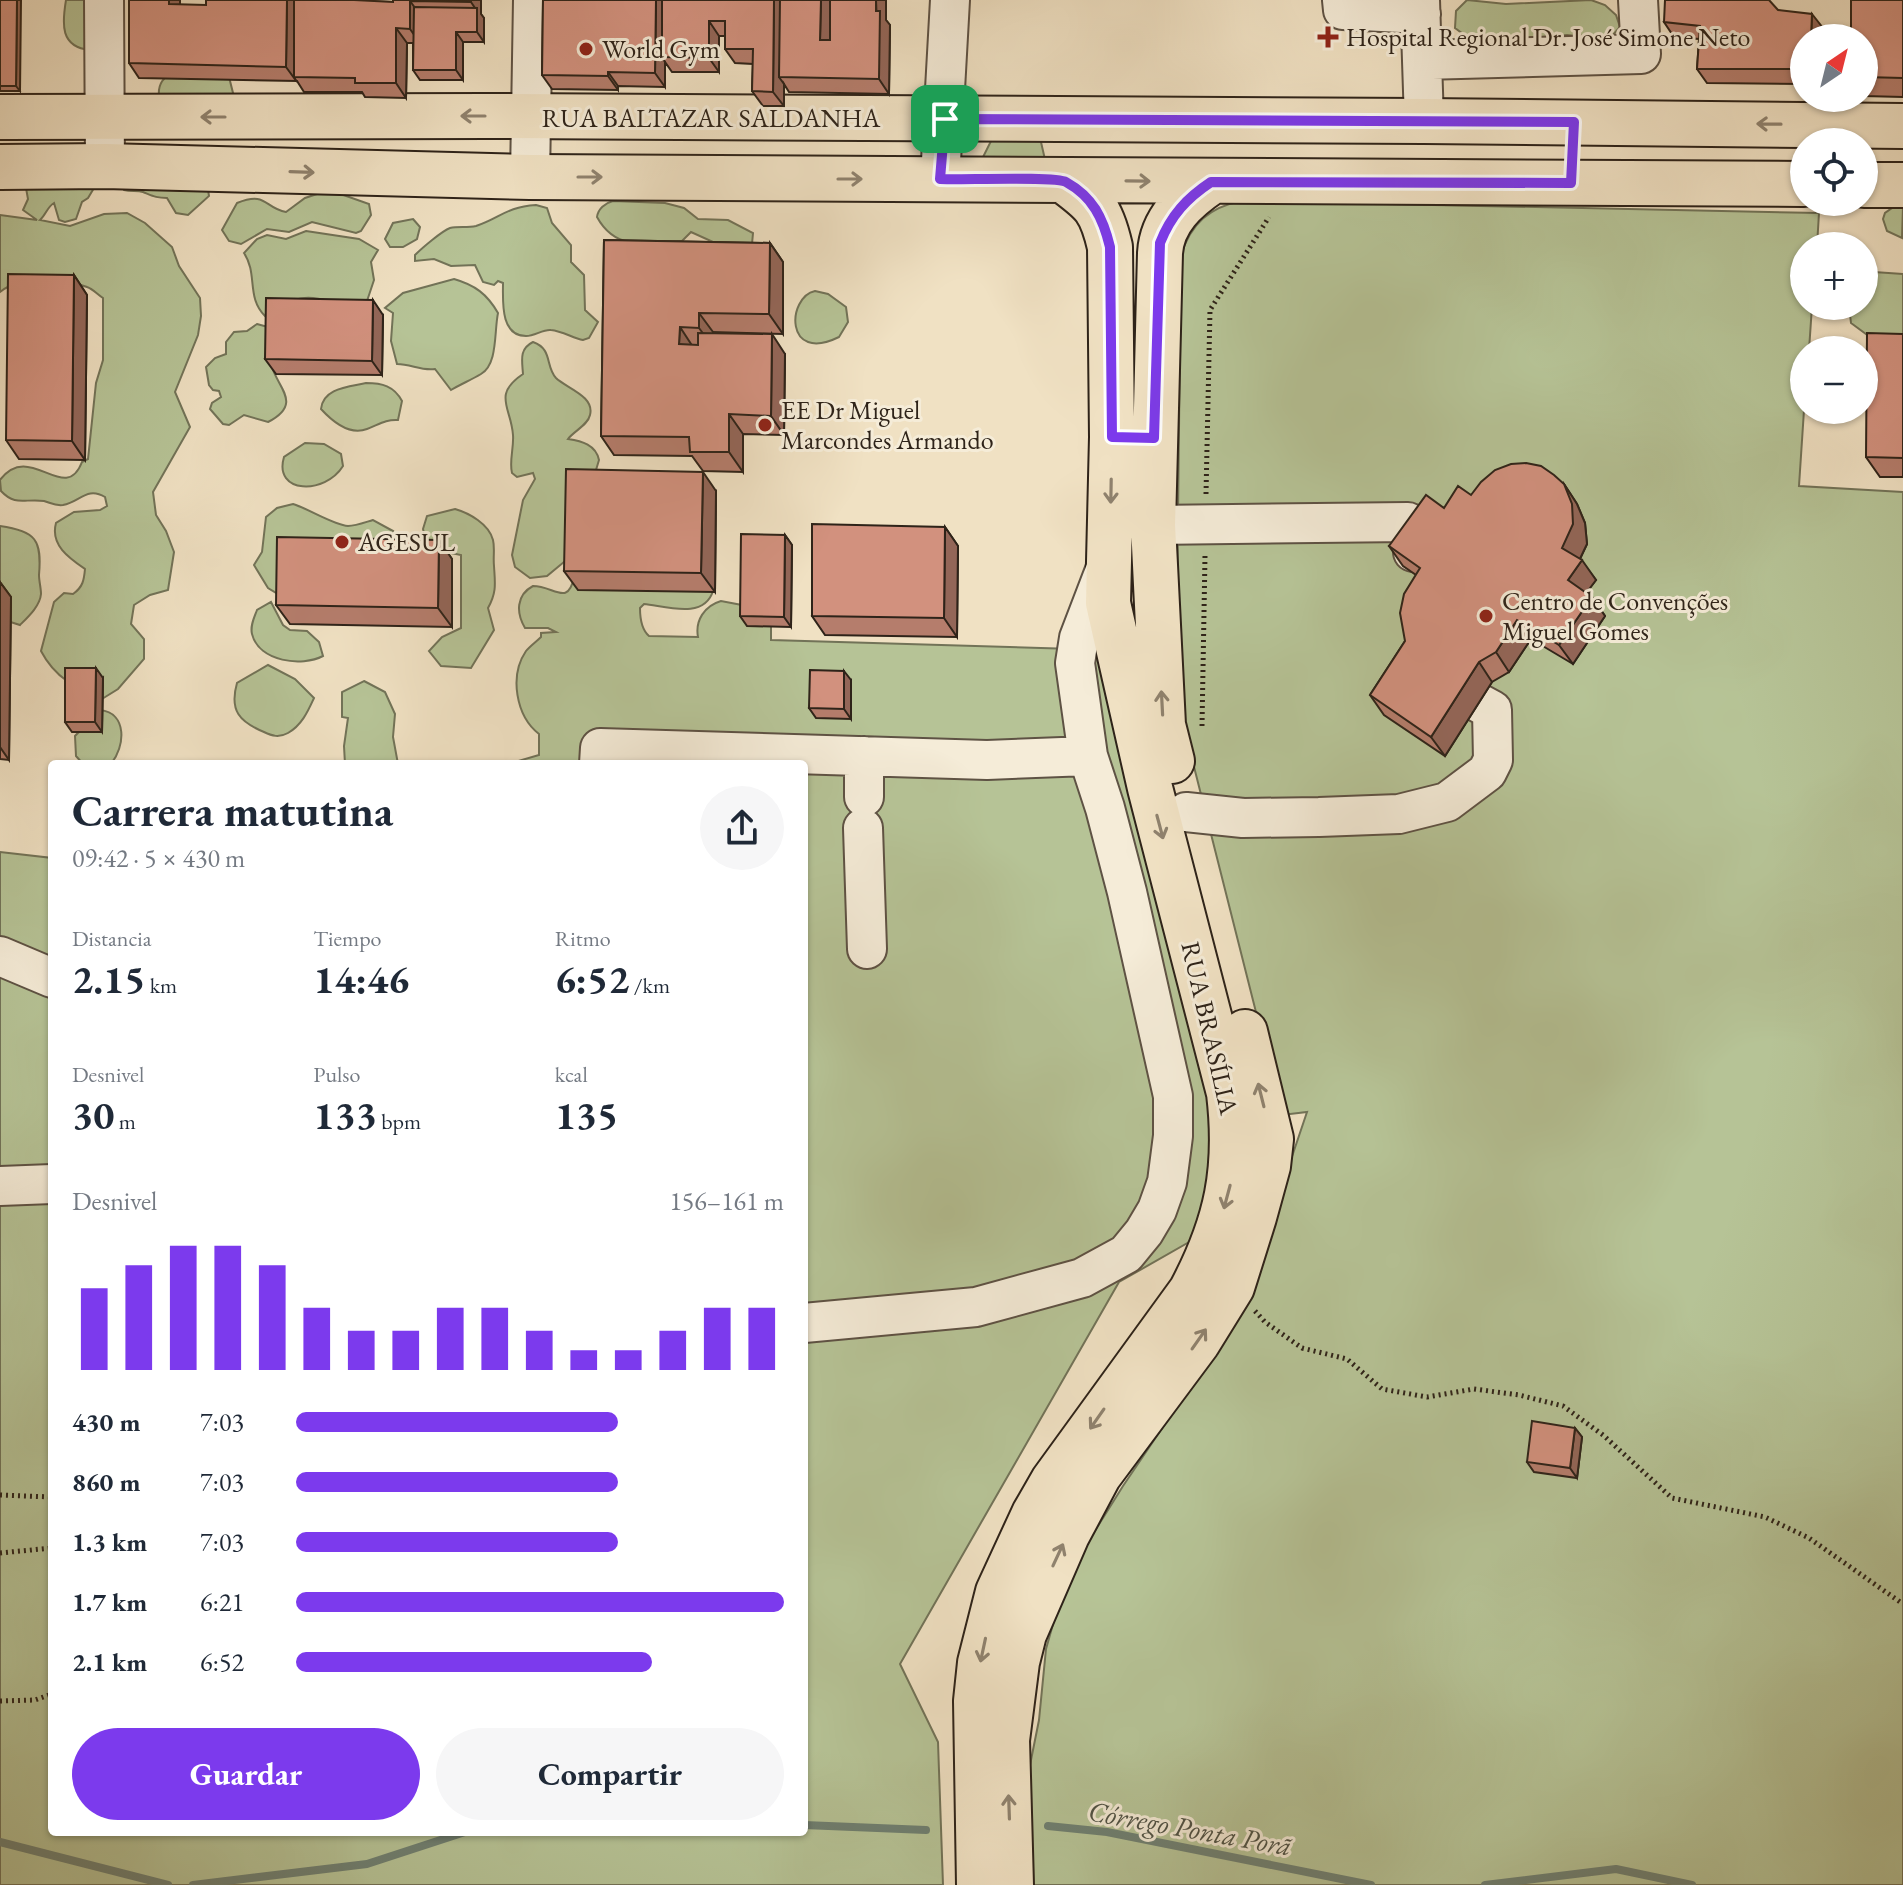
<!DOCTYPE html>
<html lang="es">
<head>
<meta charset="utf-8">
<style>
	:root { --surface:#fff; --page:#f6f6f7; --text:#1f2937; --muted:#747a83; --accent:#7c3aed }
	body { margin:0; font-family:"EB Garamond",serif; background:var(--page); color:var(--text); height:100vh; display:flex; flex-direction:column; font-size:30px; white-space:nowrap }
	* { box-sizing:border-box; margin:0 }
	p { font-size:26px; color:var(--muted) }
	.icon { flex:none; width:44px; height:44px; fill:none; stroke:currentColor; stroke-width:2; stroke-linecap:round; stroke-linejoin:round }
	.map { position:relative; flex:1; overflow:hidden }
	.side { position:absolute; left:48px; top:760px; width:760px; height:1076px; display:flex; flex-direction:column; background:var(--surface); border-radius:8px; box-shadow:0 2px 6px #0004 }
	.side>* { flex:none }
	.needle { width:52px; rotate:35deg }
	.controls { position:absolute; left:1790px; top:24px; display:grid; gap:16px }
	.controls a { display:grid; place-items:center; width:88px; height:88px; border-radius:50%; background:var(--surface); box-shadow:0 2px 6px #0004; font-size:40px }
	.pin { position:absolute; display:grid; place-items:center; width:68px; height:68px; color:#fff; margin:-34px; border-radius:16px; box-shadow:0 4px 12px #0006 }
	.round { display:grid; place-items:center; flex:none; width:84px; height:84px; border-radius:42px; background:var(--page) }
	.headline { display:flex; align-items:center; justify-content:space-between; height:136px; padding:0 24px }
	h1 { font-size:44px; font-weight:700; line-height:60px }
	.figures { display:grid; grid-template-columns:repeat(3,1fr); gap:12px; height:136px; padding:8px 24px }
	.figures div { display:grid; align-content:center }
	.figures b { font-size:40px; font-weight:700 }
	.figures small { font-size:22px; font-weight:400 }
	.figures p { font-size:22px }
	.chart { height:224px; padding:16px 24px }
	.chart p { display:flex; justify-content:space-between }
	.chart svg { width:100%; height:144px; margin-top:8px; stroke:var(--accent); stroke-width:6 }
	.primary-button { display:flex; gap:16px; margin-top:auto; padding:16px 24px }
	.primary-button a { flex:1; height:92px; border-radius:48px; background:var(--accent); color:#fff; font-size:32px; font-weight:700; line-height:92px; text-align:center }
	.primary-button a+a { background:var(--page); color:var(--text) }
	ul { padding:0 24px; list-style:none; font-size:26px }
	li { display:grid; grid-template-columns:128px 96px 1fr; align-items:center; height:60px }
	li i { height:20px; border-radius:10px; background:var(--accent) }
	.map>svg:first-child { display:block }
</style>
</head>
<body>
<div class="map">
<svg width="1903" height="1885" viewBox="0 0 1903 1885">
	<rect width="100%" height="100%" fill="#f0e1c3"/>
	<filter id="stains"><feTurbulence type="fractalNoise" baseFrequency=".0025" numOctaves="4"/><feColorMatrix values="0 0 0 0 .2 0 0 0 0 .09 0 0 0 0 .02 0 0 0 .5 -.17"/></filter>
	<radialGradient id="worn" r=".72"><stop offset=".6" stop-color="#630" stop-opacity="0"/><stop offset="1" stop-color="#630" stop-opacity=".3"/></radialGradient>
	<path fill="#b6c396" stroke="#727358" stroke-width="2" d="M66 0H111L90 50C60 47 62 24 66 0Z
		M1467 0 1506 4 1591 0 1605 5 1616 15 1620 27 1612 36 1601 39 1567 35 1481 42 1470 39 1455 28 1456 11Z
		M182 65 227 69 233 93 228 104 160 102C155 81 166 76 182 65Z
		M995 133 1037 139 1041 142 1046 164 982 159Z
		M122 184 208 190 209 196 188 215 176 213 167 198C156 198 153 196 143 192 137 190 131 192 124 190Z
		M26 188H94L88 198 82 202 76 219 65 222 59 220 54 203C47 207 46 215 40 220L70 226 104 214 127 213 145 223 172 247 179 266 200 298 201 316 198 335 175 392 190 427 153 492 156 515 166 531 174 552 168 590 150 595 134 605 131 624 144 639V659L118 689 102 699C76 688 55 678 41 651L54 602 64 593 73 594C83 587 84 580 85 569 69 558 50 545 56 523L74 512 100 510 107 506 105 497C87 486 80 502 63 505 55 506 51 503 44 501 25 498 16 507 1 491L0 480C30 440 65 506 82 462L88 459 96 383 103 360V298C97 294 93 289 87 287 66 278 17 277 0 292V215L37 220 23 210 28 199Z
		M323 192H335L369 204 371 215 361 231 356 233 312 222 289 232 267 229 241 244 229 241 222 230 237 203C267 191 264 208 286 212L305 198Z
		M613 201 665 203 684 208 698 219 728 220 753 233 752 244 713 242 691 232 682 241C649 244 616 252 597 217 598 209 605 203 613 201Z
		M1242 201 1819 213 1817 246H1804V306H1812L1809 350H1804V410L1799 486 1903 492V1885H1006L1039 1720 1046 1649 1059 1603 1076 1561 1123 1486 1242 1310 1257 1280 1268 1247 1273 1213 1307 1112 1282 1115 1189 747 1176 687 1181 255C1191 224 1209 207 1242 201Z
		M536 205 547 208 552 223 571 245V262L584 275 585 310 598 322 589 338 583 340C573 338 562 331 551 330 543 329 535 336 526 336 500 336 503 301 503 283L498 281 494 285 483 282 475 265 451 266 434 259 415 261V255C422 248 442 231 450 228 458 226 467 228 476 226 500 218 506 207 536 205Z
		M1895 206H1903L1902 238 1887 231 1883 219 1885 213Z
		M413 219 420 227 417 239 403 247H390L385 239 393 223Z
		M306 231 359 239 378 250 371 262 374 280 367 301C341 312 329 296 305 298 290 299 278 308 265 316 246 297 258 274 244 253L257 239 267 235 286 239Z
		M1874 272 1903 274V336L1870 337 1851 323 1849 306H1864V277Z
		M454 279C475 285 487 294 498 313 494 332 498 364 481 374 471 380 461 384 451 390L435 369C421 371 411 364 397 364L391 341 393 313 385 308 403 293Z
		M815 291 828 294 846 307 848 322 839 337C784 364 787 297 815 291Z
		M257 324 268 327C268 340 268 355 272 367 278 388 303 404 268 422L244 415 229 425 223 424 210 409 212 403 221 397 219 391 213 390 209 385 206 367 215 358 226 354V342L234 332 247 331Z
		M533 342C553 349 545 366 556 378 566 388 595 396 590 415 588 425 574 431 568 439 582 441 596 445 599 460L570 557 547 576 530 578 515 567 512 555 523 500 535 479 533 473 517 477 512 473C509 461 514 448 513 435 511 407 492 395 523 374 522 360 519 349 533 342Z
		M366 383C382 383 394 386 402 401L398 420C386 419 378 425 367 429 349 436 332 421 321 409 323 388 348 387 366 383Z
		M305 443 324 444 341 454 343 466C325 495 273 494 284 457Z
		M293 504C309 509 334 525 348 526 356 526 366 522 373 520L393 531 385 545 278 594 268 588 254 565 262 552 266 517 277 508Z
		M455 509C469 513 489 524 493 540 495 548 493 557 494 566 495 583 497 592 488 608L494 630 471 668 441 666 429 651 442 637 461 628V555L446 552 426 541 423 529 427 516Z
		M0 526C36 531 42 540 39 575 39 581 41 588 41 594 40 606 28 617 20 625L4 620 0 613Z
		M574 577 713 591C704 620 665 606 644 604L640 608C640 618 642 630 649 636L698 637C695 621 704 606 721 601L747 606 771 626V640L1107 650 1218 1080 1212 1229 1119 1282 900 1664 938 1742 943 1885H0V852L52 858V1832H804V764H508L539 755V734C516 716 509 676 526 651 530 646 537 641 541 637V633L556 632 548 628H525C516 613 516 595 533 586 554 586 568 607 574 577Z
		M271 602 283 625 290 630 307 631 319 642 323 656C302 667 259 662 252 634 250 626 254 618 257 610Z
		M268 665 295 679 314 698C308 711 302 725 288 733 279 738 272 736 264 732 240 722 229 711 237 683Z
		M364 681 385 692 395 714 393 737 398 764H345L344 746 348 718 342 717V692Z
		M100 710C128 713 125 747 111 764H83L76 756 75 736Z"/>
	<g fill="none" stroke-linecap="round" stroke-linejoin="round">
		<path stroke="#6f8072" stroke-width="8" d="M804 1825 926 1830
			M1048 1826 1107 1832 1371 1885
			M0 1842 168 1885
			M193 1885 367 1864 465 1832
			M1485 1885 1616 1869 1692 1885"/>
		<g stroke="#5e5244" stroke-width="42">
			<path id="minor" d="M104 0 105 166
				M1342 0 1343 10 1421 14
				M1420 0 1424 121
				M1423 60 1641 54 1638 0
				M530 177 533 0
				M940 179 950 0
				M1153 525 1408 522 1424 531 1413 552
				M599 764 600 748 987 760 1088 756 1075 663 1079 638 1107 565
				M864 797V756
				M1186 812 1243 818 1319 817 1399 814 1447 802 1487 772 1493 760 1492 710 1479 703
				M863 828 867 949
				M0 956 52 978
				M0 1186 52 1184
				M804 1323 976 1307 1082 1278 1126 1254 1144 1232 1157 1210 1167 1182 1173 1136V1096L1127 892 1105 808 1088 756"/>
		</g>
		<g stroke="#2e2319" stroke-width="48">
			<path id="major" d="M0 117 489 116 1424 121 1903 126
				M0 167 105 166 530 177 1804 184
				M1864 185H1903
				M1172 761 1163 725 1153 525 1160 253C1162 220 1186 199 1211 182
				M979 1885 976 1701 980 1663 998 1592 1034 1514 1053 1481 1191 1291C1227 1223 1238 1169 1229 1093L1150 788 1108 603 1112 437 1110 247C1101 208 1094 203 1063 180
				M1011 1885 1007 1740 1017 1662 1024 1634 1067 1535 1099 1475 1198 1342 1232 1287 1254 1217 1268 1166 1271 1139 1245 1032"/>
		</g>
		<path stroke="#2e2319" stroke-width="5" stroke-dasharray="2 4" stroke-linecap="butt" d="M1206 494 1210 310 1269 217
			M1202 726 1205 556
			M1255 1311 1265 1322 1302 1348 1347 1359 1382 1389 1427 1397 1474 1389 1519 1395 1563 1406 1603 1435 1672 1498 1765 1517 1809 1538 1903 1604
			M0 1495 52 1497
			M0 1553 52 1548
			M0 1701 35 1700 52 1694"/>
		<use href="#minor" stroke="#f5ecd8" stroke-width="38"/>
		<use href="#major" stroke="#f0e1c3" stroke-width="44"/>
	</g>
	<path fill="#b57d6c" stroke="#2e2319" stroke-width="2" d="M0 0 20 91H0Z
		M129 0H180V5H206L365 1 393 2V0H481V14L484 18V42H463V80H420L413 70V43H407L406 98 365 97 362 92H304L297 81 139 78 129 63Z
		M543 0H886V20L890 25 889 94 789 92 784 84V106H763L752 91 753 64 735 63 725 49V36H719V72H672L665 62V87L618 86V90L552 89 542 75Z
		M1903 0V97L1864 96V38Z
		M1778 10 1823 28 1804 38V84L1707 83 1697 69 1699 39 1674 37 1664 22Z
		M604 240 770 243 783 262V334L713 332V334L785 354 784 435 743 434V472L703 471 692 456 614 455 601 436Z
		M74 275 87 295 85 460 19 459 6 440Z
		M383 315 382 375 276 374 265 359Z
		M1903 334V477H1880L1866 457Z
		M1564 484 1577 504 1585 523 1587 544 1580 559 1596 580 1586 593 1592 597 1605 616 1573 664 1531 639 1509 672 1492 682 1445 756 1384 715 1370 695 1405 641 1416 575 1403 566 1389 546 1444 508 1471 495Z
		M716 491 715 592 578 590 564 571Z
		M945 527 958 546 957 637 825 635 812 616Z
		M785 535 792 545 791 627 747 626 740 616Z
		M439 540 452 559V627L290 624 276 605Z
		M0 582 11 597 9 760 0 759Z
		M103 678 102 732H72L65 722Z
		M851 680V719L816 718 809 708Z
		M1575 1428 1582 1437 1577 1478 1534 1472 1527 1462Z"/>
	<path fill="#936658" stroke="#2e2319" stroke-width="2" d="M17 0H21L20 91 16 86Z
		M169 0H180V19L169 4Z
		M287 0H298L294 77 297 82 286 67Z
		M471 0H481V14L484 18V42L477 32V11L471 2Z
		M656 0H667L662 57 665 62V87L655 73Z
		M774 0H785L779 77 784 84V106L773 92Z
		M821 0H832L831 54 820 40Z
		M876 0H886V20L890 25 889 94 879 79Z
		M410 1 421 16 420 43 410 29Z
		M1812 14 1823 28 1822 38H1811Z
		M709 21 719 36V72L709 58Z
		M396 28 407 43 406 98 396 83Z
		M456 32 463 42V80L456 70Z
		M608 72 618 86V90L608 76Z
		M770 243 783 262V334L769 314Z
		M74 275 87 295 85 460 72 441Z
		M373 300 383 315 382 375 372 361Z
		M699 313 713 332V347L699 328Z
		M680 327 693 347 679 344Z
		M772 334 785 354 784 435 771 416Z
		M729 414 743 434V472L729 452Z
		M703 472 716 491 715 592 701 573Z
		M1564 484 1577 504 1585 523 1587 544 1576 567 1562 548Z
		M945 527 958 546 957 637 944 618Z
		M785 535 792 545 791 627 784 617Z
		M439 540 452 559V627L438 608Z
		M1582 560 1596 580 1581 600 1568 580Z
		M0 582 11 597 9 760 0 747Z
		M1592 597 1605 616 1573 664 1559 645Z
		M1517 620 1531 639 1509 672 1496 652Z
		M1479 662 1492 682 1445 756 1431 737Z
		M96 668 103 678 102 732 95 722Z
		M844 671 851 680V719L844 709Z
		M1575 1428 1582 1437 1577 1478 1570 1468Z"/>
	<path fill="#d2917e" stroke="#2e2319" stroke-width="2" d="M0 0H17L16 86H0Z
		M129 0H169V4L206 5V0H287L286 67 129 63Z
		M294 0H354L393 2V0H471V2L410 1V29L396 28V83H355V78L294 77Z
		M543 0H656L655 73 608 72V76L542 75Z
		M662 0H774L773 92 752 91 753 49H725V21H709V58L662 57Z
		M780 0H821L820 40H830V0H876V11H880L879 79 779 77Z
		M1665 0H1769L1778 10 1812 14 1811 38H1804V69H1697L1700 26 1664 22Z
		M1851 0H1903V78L1864 77V38H1851Z
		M414 7 477 8V32H456V70H413Z
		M604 240 770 243 769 314 699 313V328L680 327 679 344 698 345V333L772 334 771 416 729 414V452H690L689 437 601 436Z
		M8 274 74 275 72 441 6 440Z
		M266 298 373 300 372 361 265 359Z
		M1867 333 1903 334V458L1866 457Z
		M1526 463 1541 466 1554 475 1564 484 1572 504 1573 524 1562 548 1582 560 1568 580 1592 597 1559 645 1517 620 1496 652 1479 662 1431 737 1370 695 1405 641 1400 613 1404 594 1420 568 1389 546 1426 495 1444 508 1458 486 1471 495 1481 482 1495 470 1511 464Z
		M566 469 703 472 701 573 564 571Z
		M812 524 945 527 944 618 812 616Z
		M741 534 785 535 784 617 740 616Z
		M277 537 439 540 438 608 276 605Z
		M65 668H96L95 722H65Z
		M810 670 844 671V709L809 708Z
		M1532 1421 1575 1428 1570 1468 1527 1462Z"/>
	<defs><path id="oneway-shaft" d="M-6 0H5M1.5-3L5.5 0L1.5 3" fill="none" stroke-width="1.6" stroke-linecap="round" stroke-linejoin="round" transform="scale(2)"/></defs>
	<g stroke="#8f826e">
		<use href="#oneway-shaft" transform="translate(473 116) rotate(-180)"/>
		<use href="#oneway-shaft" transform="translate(213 117) rotate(180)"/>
		<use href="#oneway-shaft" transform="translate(1769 124) rotate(-179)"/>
		<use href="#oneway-shaft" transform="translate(302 172) rotate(2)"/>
		<use href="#oneway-shaft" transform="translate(590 177)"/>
		<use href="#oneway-shaft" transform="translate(850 179)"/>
		<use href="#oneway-shaft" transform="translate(1138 181) rotate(1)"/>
		<use href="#oneway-shaft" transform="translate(1111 491) rotate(91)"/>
		<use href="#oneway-shaft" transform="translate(1162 703) rotate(-93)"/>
		<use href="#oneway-shaft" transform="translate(1160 827) rotate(75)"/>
		<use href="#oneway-shaft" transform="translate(1261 1095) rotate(-104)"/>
		<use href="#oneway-shaft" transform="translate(1227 1197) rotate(105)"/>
		<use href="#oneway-shaft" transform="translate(1199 1339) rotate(-55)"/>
		<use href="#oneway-shaft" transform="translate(1097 1419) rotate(125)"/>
		<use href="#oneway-shaft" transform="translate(1058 1555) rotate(-65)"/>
		<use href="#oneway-shaft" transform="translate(983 1650) rotate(102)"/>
		<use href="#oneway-shaft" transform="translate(1009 1807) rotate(-92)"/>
	</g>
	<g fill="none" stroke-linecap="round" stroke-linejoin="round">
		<g stroke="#fff" stroke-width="16">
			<path id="route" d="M945 119 1574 122 1571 183 1211 182C1187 198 1171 215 1160 243L1154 438 1112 437 1110 247C1103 218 1093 197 1066 182 1055 176 960 180 940 179Z"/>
		</g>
		<use href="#route" stroke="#7c3aed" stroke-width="10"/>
	</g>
	<g fill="#8f2418" stroke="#f5ecd8" stroke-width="3">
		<path d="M1324 25h8v8h8v8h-8v8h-8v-8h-8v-8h8z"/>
		<circle cx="586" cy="49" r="8"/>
		<circle cx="765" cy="425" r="8"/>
		<circle cx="342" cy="542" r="8"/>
		<circle cx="1486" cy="616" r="8"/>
	</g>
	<g text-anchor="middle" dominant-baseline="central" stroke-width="6" stroke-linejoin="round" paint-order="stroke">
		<g font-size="26" fill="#2e2319" stroke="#f5ecd8" text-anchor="start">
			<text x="1346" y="37">Hospital Regional Dr. José Simone Neto</text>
			<text x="602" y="49">World Gym</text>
			<text x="781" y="410">EE Dr Miguel<tspan x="781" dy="30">Marcondes Armando</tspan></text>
			<text x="358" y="542">AGESUL</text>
			<text x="1502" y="601">Centro de Convenções<tspan x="1502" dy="30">Miguel Gomes</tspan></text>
		</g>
		<g font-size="26" fill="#2e2319" stroke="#f5ecd8">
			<text x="711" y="118">RUA BALTAZAR SALDANHA</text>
			<text transform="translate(1210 1028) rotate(77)">RUA BRASÍLIA</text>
		</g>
		<g font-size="28" font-style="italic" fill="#4f5245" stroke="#f5ecd8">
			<text transform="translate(1190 1828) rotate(10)">Córrego Ponta Porã</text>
		</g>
	</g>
	<rect width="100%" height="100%" filter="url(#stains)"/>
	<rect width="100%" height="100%" fill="url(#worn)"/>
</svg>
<div class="controls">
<a><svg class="needle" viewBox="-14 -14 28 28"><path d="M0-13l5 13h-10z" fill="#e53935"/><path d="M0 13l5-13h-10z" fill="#747a83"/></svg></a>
<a><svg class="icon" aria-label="locate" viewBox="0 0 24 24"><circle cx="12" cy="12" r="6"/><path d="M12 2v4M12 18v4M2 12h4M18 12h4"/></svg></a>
<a>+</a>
<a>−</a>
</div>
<div class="pin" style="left:945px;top:119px;background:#1e9e55"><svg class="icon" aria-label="arrive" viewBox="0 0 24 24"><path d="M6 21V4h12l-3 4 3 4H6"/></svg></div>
<section class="side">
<div class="headline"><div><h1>Carrera matutina</h1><p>09:42 · 5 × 430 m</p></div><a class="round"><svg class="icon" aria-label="share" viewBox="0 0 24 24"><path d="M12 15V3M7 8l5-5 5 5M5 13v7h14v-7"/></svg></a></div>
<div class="figures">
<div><p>Distancia</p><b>2.15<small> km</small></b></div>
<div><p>Tiempo</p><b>14:46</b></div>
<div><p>Ritmo</p><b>6:52<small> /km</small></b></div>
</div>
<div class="figures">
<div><p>Desnivel</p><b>30<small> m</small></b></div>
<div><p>Pulso</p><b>133<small> bpm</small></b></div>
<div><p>kcal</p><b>135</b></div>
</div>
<div class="chart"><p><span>Desnivel</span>156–161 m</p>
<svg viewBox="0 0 160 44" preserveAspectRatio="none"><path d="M5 44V19M15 44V12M25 44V6M35 44V6M45 44V12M55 44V25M65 44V32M75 44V32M85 44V25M95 44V25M105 44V32M115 44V38M125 44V38M135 44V32M145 44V25M155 44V25"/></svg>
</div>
<ul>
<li><b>430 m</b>7:03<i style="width:66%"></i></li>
<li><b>860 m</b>7:03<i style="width:66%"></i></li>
<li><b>1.3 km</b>7:03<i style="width:66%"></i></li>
<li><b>1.7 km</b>6:21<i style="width:100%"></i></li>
<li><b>2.1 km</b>6:52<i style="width:73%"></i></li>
</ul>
<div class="primary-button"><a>Guardar</a><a>Compartir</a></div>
</section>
</div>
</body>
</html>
